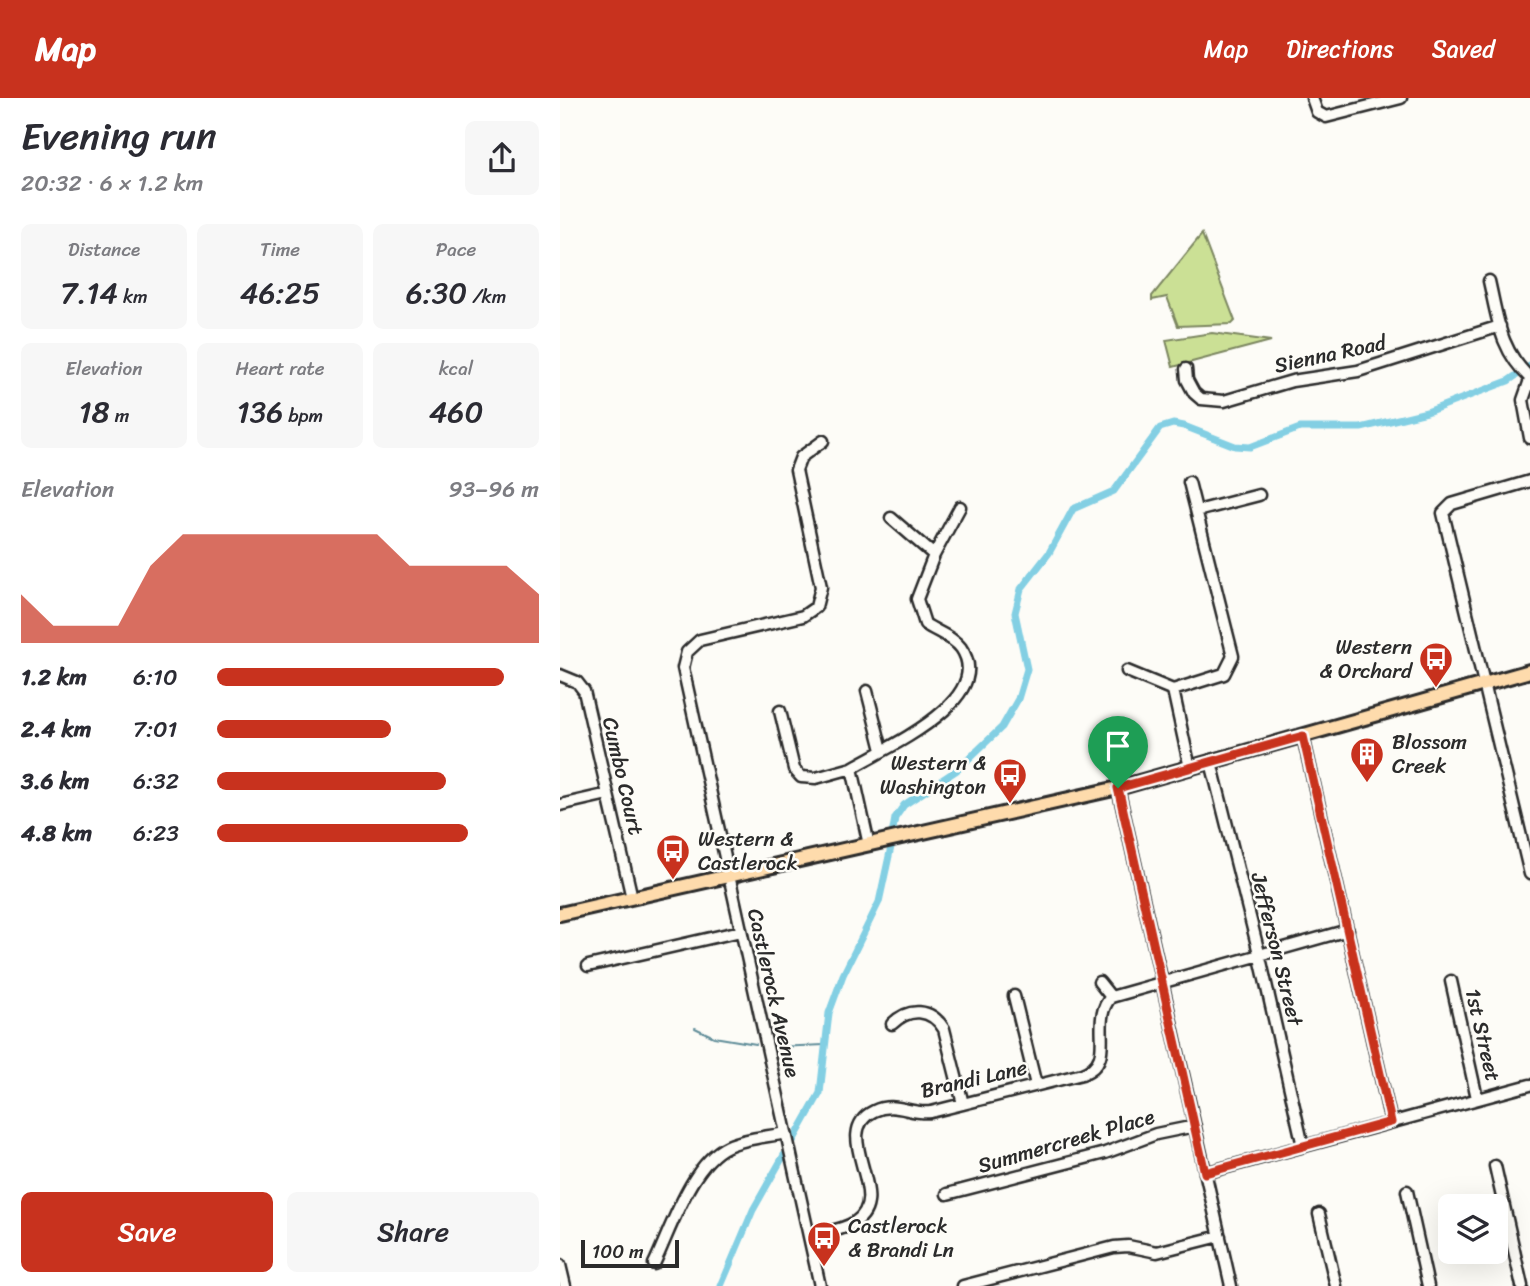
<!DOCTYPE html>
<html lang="en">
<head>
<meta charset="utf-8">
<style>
	:root { --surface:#fff; --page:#f7f7f7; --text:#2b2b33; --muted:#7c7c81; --accent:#c8321e }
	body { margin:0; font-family:Sriracha,sans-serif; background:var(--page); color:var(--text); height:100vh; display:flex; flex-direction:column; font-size:26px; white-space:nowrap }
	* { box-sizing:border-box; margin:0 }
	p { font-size:23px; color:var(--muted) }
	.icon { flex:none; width:38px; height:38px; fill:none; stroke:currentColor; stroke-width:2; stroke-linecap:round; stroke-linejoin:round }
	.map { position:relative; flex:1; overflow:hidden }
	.drawer { display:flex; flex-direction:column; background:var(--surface); width:560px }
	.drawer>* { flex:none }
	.buttons { position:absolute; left:878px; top:1096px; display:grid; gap:14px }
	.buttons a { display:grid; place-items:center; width:70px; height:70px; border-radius:10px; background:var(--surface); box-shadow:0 7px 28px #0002; font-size:35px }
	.scale { position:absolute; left:21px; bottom:18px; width:98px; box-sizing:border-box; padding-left:7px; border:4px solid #2b2b2b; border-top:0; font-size:19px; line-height:24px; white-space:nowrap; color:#2b2b2b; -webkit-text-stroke:5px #fdfcf7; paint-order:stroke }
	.pin { position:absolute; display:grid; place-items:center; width:60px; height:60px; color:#fff; margin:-72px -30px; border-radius:50% 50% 50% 0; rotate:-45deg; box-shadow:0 0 7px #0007 }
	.pin .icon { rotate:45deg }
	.round { display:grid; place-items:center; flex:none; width:74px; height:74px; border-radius:10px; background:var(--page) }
	.headline { display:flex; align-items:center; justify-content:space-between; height:119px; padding:0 21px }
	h1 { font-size:38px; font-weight:600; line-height:52px }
	.stats { display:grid; grid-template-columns:repeat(3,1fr); gap:10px; height:119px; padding:7px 21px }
	.stats div { display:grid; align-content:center; border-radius:10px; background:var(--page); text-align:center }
	.stats b { font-size:30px; font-weight:600 }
	.stats small { font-size:19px; font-weight:400 }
	.stats p { font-size:19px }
	.chart { height:196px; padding:14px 21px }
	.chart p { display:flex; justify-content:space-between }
	.chart svg { width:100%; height:126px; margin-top:7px; fill:var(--accent); opacity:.7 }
	.primary-button { display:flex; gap:14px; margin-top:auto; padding:14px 21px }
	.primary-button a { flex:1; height:80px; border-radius:10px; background:var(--accent); color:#fff; font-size:28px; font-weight:600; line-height:80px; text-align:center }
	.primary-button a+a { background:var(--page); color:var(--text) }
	ul { padding:0 21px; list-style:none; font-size:23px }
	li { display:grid; grid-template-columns:112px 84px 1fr; align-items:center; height:52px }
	li i { height:18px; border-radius:9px; background:var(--accent) }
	header { display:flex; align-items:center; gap:42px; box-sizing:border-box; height:98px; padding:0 35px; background:var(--accent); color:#fff }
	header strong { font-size:33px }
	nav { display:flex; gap:38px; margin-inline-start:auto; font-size:24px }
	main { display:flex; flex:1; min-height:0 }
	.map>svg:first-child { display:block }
</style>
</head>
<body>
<header>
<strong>Map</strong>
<nav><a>Map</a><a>Directions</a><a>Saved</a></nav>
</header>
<main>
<section class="drawer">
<div class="headline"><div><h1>Evening run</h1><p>20:32 · 6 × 1.2 km</p></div><a class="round"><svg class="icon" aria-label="share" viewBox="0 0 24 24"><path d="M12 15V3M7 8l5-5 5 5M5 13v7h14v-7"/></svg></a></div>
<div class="stats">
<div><p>Distance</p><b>7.14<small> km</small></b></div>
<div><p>Time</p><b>46:25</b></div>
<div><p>Pace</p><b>6:30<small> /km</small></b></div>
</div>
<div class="stats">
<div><p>Elevation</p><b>18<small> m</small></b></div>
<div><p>Heart rate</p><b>136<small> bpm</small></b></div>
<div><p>kcal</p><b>460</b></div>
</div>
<div class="chart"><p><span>Elevation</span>93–96 m</p>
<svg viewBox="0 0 160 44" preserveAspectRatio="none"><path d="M0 44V27L10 38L20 38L30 38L40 17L50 6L60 6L70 6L80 6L90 6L100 6L110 6L120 17L130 17L140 17L150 17L160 27V44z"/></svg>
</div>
<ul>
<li><b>1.2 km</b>6:10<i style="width:89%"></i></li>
<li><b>2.4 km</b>7:01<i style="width:54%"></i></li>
<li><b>3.6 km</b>6:32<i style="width:71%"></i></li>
<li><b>4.8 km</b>6:23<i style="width:78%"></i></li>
</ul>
<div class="primary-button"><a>Save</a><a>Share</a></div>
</section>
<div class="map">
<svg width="970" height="1188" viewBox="0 0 970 1188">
	<rect width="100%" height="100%" fill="#fdfcf7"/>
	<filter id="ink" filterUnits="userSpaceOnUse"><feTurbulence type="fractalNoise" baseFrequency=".0143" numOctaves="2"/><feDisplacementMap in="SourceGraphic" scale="14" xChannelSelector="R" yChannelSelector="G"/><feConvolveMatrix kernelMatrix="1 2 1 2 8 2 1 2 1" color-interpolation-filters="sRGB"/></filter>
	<g filter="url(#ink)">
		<path fill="#cbe095" stroke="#7b8660" stroke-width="2" d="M642 136 675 223 672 226 618 228 607 199 592 202V198Z
			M652 235 711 243 613 269 606 242Z"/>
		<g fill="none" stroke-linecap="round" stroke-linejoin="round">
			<path stroke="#608d99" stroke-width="2" d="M135 930 154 939 196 946
				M215 949 265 947"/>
			<path stroke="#83cfe3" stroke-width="7" d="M332 737 335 720 344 707 397 672 442 629 458 601 467 571 455 515 461 491 489 455 513 411 554 393 600 330 613 326 624 328 675 348 690 349 740 330H801L867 314 948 283 970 268
				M233 1043 260 995 269 915 283 877 319 804 331 749
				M161 1188 193 1112 224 1057"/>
			<g stroke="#2b2b2b" stroke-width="15">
				<path id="minor" d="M752 0 757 14 766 19 841 0
					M929 183C938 222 940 252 970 280
					M626 271 627 282 634 295 641 301 664 303 732 283 798 273 940 228
					M970 282 963 302 970 340
					M970 383 892 406 883 415 970 776
					M637 413 699 397
					M331 420 374 457
					M567 573 613 592
					M0 577 17 584 24 593 72 800
					M613 592 664 576 673 558 629 384
					M613 592 630 670
					M307 593 322 652
					M220 613 234 671 241 679 256 680 292 670
					M743 638 831 1024
					M651 664 699 855 743 1048
					M558 690 671 1188
					M0 707 48 696
					M309 747 292 670C325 650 437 602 401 550 393 539 377 534 365 526L357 501 374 457 400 409
					M28 868 181 833
					M891 883 917 1000
					M539 884 551 899
					M454 898 476 987
					M332 926C349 909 371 910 384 931L403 1006
					M935 1068 962 1188
					M645 1075 970 987
					M847 1093 868 1188
					M387 1096 545 1055 596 1036 635 1028
					M759 1116 776 1188
					M249 1138C263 1134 282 1133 295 1124 335 1099 268 1035 314 1013 335 1003 351 1017 371 1014L522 976C559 962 528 924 551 899L788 832
					M94 1166C111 1131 131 1065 168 1048 185 1040 207 1039 226 1035
					M0 1167 5 1188
					M260 1188 123 570 127 554 140 542 243 518 256 509 261 489 236 372 241 359 263 343
					M403 1188 554 1149 568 1148 597 1154 660 1138"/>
			</g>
			<g stroke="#2b2b2b" stroke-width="18">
				<path id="major" d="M0 816 558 690 970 573"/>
			</g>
			<use href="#minor" stroke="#fdfcf7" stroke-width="10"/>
			<use href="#major" stroke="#fedbac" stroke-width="12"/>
		</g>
	</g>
	<g fill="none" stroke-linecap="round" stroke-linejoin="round" filter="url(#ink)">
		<g stroke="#fff" stroke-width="14">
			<path id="route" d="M743 638 831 1024 645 1075 558 690Z"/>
		</g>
		<use href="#route" stroke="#c8321e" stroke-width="9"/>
	</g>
	<defs>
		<g id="bus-pin" transform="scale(1.75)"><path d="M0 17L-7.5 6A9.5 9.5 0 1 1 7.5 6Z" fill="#c8321e" stroke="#fdfcf7"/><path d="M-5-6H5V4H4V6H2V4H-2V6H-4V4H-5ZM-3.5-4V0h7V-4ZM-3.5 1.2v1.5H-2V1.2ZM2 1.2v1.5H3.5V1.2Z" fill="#fff"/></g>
		<g id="building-pin" transform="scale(1.75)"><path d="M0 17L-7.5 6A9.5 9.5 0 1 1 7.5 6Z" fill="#c8321e" stroke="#fdfcf7"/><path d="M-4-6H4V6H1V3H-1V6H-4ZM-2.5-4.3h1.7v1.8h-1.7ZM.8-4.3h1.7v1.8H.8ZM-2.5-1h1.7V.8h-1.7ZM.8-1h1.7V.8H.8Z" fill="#fff"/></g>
	</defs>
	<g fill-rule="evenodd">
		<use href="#bus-pin" x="876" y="561"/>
		<use href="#building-pin" x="807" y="656"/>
		<use href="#bus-pin" x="450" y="677"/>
		<use href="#bus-pin" x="113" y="753"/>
		<use href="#bus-pin" x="264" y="1140"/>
	</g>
	<g text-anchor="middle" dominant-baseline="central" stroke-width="5" stroke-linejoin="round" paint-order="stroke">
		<g font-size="21" fill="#2b2b2b" stroke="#fdfcf7">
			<text transform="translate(770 256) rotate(-12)">Sienna Road</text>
			<text transform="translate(63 678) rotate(77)">Cumbo Court</text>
			<text transform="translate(717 851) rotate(76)">Jefferson Street</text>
			<text transform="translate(214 895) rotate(77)">Castlerock Avenue</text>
			<text transform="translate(923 937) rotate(77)">1st Street</text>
			<text transform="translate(414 981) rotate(-13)">Brandi Lane</text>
			<text transform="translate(506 1043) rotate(-16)">Summercreek Place</text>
		</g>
		<g font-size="21" fill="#2b2b2b" stroke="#fdfcf7" text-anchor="start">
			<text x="852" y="549" text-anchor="end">Western<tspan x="852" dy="24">&amp; Orchard</tspan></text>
			<text x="832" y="644">Blossom<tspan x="832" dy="24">Creek</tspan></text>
			<text x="426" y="665" text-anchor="end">Western &amp;<tspan x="426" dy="24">Washington</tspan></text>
			<text x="138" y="741">Western &amp;<tspan x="138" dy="24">Castlerock</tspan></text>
			<text x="288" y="1128">Castlerock<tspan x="288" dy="24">&amp; Brandi Ln</tspan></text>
		</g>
	</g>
</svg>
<div class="buttons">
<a><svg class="icon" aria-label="layers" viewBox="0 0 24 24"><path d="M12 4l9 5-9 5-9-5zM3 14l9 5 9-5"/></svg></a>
</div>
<div class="scale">100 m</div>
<div class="pin" style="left:558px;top:690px;background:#1e9e55"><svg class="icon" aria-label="arrive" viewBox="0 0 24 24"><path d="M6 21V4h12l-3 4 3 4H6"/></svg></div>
</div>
</main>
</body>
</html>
